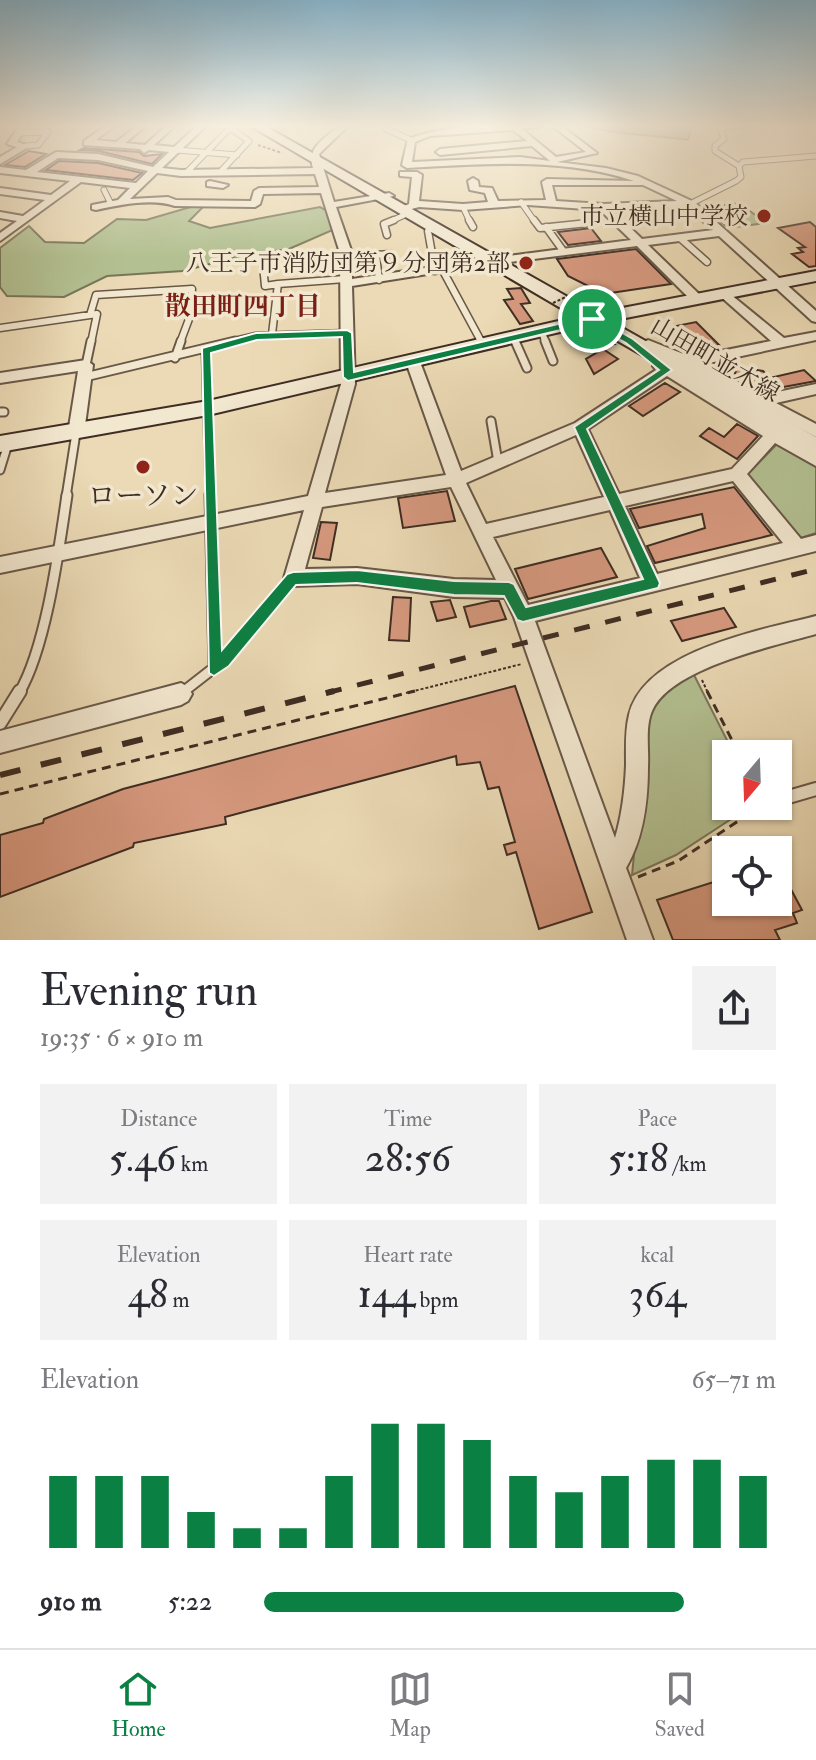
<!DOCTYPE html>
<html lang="en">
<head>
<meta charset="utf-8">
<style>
	:root { --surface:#fff; --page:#f2f2f3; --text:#2b2b33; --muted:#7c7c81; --line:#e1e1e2; --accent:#0b8043 }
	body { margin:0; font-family:"IM FELL Double Pica","Noto Serif JP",serif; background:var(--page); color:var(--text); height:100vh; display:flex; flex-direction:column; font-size:30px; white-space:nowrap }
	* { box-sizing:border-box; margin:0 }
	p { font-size:26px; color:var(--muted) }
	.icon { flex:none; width:44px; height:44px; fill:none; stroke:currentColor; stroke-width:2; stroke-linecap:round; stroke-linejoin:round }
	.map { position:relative; height:940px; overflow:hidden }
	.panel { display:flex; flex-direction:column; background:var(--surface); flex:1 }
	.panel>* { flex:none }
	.needle { width:52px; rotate:199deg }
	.tools { position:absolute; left:712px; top:740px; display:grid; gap:16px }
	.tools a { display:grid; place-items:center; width:80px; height:80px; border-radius:0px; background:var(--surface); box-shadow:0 2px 6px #0004; font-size:40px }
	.pin { position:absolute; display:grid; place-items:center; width:68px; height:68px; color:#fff; margin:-34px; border:4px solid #fff; border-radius:50%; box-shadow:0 2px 8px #0007 }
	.round { display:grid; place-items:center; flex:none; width:84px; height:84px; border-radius:0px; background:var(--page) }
	.head { display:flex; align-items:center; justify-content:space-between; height:136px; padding:0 40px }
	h1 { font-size:44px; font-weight:600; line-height:60px }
	.figures { display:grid; grid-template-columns:repeat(3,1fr); gap:12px; height:136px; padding:8px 40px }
	.figures div { display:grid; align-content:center; border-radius:0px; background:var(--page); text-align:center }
	.figures b { font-size:40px; font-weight:600 }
	.figures small { font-size:22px; font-weight:400 }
	.figures p { font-size:22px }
	.chart { height:224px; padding:16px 40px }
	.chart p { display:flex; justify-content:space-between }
	.chart svg { width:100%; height:144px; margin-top:8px; stroke:var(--accent); stroke-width:6 }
	ul { padding:0 40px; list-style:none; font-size:26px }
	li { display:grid; grid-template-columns:128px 96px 1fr; align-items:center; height:60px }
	li i { height:20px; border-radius:10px; background:var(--accent) }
	.dock { display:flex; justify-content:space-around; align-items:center; height:112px; border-top:2px solid var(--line); background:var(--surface); font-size:22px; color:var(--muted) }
	.dock a { display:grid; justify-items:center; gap:4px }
	.dock .on { color:var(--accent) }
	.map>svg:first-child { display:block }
</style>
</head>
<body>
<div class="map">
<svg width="816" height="940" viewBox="0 0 816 940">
	<rect width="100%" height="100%" fill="#ebdab5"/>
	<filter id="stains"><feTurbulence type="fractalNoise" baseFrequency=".0025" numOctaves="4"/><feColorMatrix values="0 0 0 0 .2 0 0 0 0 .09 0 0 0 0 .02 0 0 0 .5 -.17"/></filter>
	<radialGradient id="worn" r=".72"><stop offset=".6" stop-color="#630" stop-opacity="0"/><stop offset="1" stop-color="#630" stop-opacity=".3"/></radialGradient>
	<path fill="#b3c091" stroke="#78765a" stroke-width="2" d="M583 125H692L688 140C653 135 616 135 583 125Z
		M739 203 766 223 728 228 705 208Z
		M194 206 203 207 189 221 210 228 320 207 333 214 335 229 289 249 245 255 183 271 107 276 64 297 7 296 0 287V248L29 226 45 242 84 243 117 219 146 220Z
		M778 443 816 466V533L798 539 746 476Z
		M693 673 734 754H726V806H751L676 855 632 875 648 713 674 683Z"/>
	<path fill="#d7997f" stroke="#3e2d23" stroke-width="2" d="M84 148 139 152 144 156 162 154 152 164 99 151 80 150Z
		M29 151 46 154 25 167 5 165Z
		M59 161 98 163 142 173 133 180 46 170Z
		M810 222 816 227V266L809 267 792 254 803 252 798 248 805 247 778 228Z
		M591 228 601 241 568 245 558 232Z
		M636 249 671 284 604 294 568 276 557 259Z
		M521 288 530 303 521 304 533 321 520 324 504 300 513 299 507 289Z
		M696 322 719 345 688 351 666 328Z
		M572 332 605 337 614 344 577 345Z
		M603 349 618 359 594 374 586 359Z
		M737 367 763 371 770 378 804 370 816 381 762 391 734 377Z
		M665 383 680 392 643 416 629 406Z
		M737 424 758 436 737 459 700 436 709 428 724 437Z
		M734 487 772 535 655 563 647 546 705 528 702 514 639 528 630 509Z
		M447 491 455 521 403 528 398 498Z
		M321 522 337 523 330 560 313 558Z
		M601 548 617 577 528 599 515 569Z
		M393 597 411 598 409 641 389 640Z
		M450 600 456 617 437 621 431 602Z
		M491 601H499L506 619 470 627 464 607Z
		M724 608 736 627 682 641 671 621Z
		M515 686 592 912 539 929 516 852 507 855 504 845 515 842 499 787 488 789 480 762 457 765 456 756 225 817 226 824 134 843 133 847 0 897V835L43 823 44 819 123 789Z
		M778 865 802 910 793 913 797 923 775 930 780 940H673L657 900 726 878V902H778Z"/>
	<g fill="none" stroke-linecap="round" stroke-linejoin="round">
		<g stroke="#695848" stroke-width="7">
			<path id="lane-far4" d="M220 125 227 126 249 141 222 170
				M386 129 413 141
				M18 133 48 132 38 145 26 146
				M177 150 237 155
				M739 166 715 151V146L724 139 721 130 724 127 749 125
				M187 172 230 128
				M104 190 110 202
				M521 202 535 222
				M690 204 736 181 741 177 739 166 743 162 816 156
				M463 207 470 222
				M389 222 409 213"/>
		</g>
		<g stroke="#695848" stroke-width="9">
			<path id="lane-far3" d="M469 220 473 227
				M534 220 540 228 588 223
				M434 227 428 231 435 271
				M546 227 564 252
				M387 235 384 224 394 220
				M680 238 707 262
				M263 265 265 286 278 284
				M442 269 482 343
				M379 280 376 255 391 254
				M90 315 96 295 192 289 189 319 180 343
				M0 328 97 314 91 343
				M541 330 546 343
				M272 334 278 284 345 279
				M513 337 516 343
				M226 343 256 336 347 333"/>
		</g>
		<g stroke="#695848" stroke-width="11">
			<path id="lane-far2" d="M480 341 482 344
				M515 341 527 368
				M545 341 553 361
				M206 351 210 497
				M175 358 181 341
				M86 365 91 341
				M85 377 235 341
				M0 412H4
				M491 421 498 462
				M0 470 8 444
				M66 497 76 433"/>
		</g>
		<g stroke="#695848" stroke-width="13">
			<path id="lane-far1" d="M210 495 214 667
				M183 692 224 660 293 578
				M19 693C46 648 59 549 67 495"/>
		</g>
		<g stroke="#695848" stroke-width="16">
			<path id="lane" d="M0 723 20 691
				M778 800 816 789"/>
		</g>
		<g stroke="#695848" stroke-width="4">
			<path id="street" d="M20 125H28L17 142 30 146 0 164V157L17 147 7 144Z
				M107 125H116L96 140 116 142 138 125H147L125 143 145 145 167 125H176L154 145 174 147 198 125H207L162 168 181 170 313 168C306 147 326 138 340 125H349L319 154 334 202 389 193 394 196 336 207 352 253V279L478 260 631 240 600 210 528 205 463 210 419 207 401 212 396 209 409 204 412 177 400 176V172H417L422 175 419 201 463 204 488 202 485 193 470 190 468 181 473 178 478 181 479 187 492 188 498 201 546 200 542 182 547 179 634 181C561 157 482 164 407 168L402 165 408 139C450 123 502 125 547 125L522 129 556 157 586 152 551 125H560L597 153 557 162 606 168 638 176 694 202 816 311V322L812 321 719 236 648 245 700 295 702 298 696 302 692 301 637 246 478 266 352 286 355 384 325 493 446 475 406 362 413 357 420 362 461 471 575 423 656 370 653 366 660 361 816 452V466L775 443 747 474 801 539 816 535V551L535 621 615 838C622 815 625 789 626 765 626 748 625 731 629 715 644 651 761 630 816 616V634C774 646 670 668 652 711 645 727 649 749 648 766 648 801 644 837 626 868L653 940H627L514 617 505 598 454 597 357 584 293 586 286 584 284 578 304 510 0 573V557L308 496 341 384 340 253 321 193 263 194 260 204 255 207 175 206C151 198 120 205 96 210L92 209V205L118 200 130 188 81 182 0 241V233L17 221 0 218V212L23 216 45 200 0 194V188L51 195 70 181 0 173V167L26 170 56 152 98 154 153 167 169 152 149 150 144 153 140 149 84 145V141ZM513 130 527 141 440 149 436 152 440 155 532 146 550 161 520 157 412 162 415 142 430 136ZM58 158 98 160 148 171 136 183 37 172ZM157 173 181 176 315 174 319 187 259 188 254 191 251 201 176 200 168 197 130 199ZM552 185H643L677 201 603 204 556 201ZM687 207 713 230 642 239 612 210ZM667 376 763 436 732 469 619 494 588 429ZM576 435 604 497 486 524 466 483ZM733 481 783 543 657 574 625 506ZM451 487 496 580 454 579 357 568 305 569 322 507ZM610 510 640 578 528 605 493 537Z
				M210 181 228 185 223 188 207 186V182Z
				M724 289 784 338 816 332V340L704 364 763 395 816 384V394L776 403 816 424V437L641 344 648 340 691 357 771 341 720 296V290Z
				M86 360 93 365 84 433 76 439 68 433 78 371 0 383V373Z
				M181 683 188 687 192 694 188 701 181 705 0 753V731Z"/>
		</g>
		<g stroke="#3e2d23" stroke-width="4">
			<path id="secondary" d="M249 125H263L596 313 816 271V281L610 321 816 437V455L590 325 208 415 0 452V436L208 401 576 317Z"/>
		</g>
		<path stroke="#3e2d23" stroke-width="2" stroke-dasharray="3 2" stroke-linecap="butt" d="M258 145 282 153
			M702 680 708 693
			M406 693 522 664"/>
		<path stroke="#3e2d23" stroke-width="3" stroke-dasharray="9 6" stroke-linecap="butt" d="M707 691 739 754
			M0 794 415 691
			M638 877 678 861 761 806"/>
		<use href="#lane-far4" stroke="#f2e7cf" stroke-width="5"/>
		<use href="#lane-far3" stroke="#f2e7cf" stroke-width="6"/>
		<use href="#lane-far2" stroke="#f2e7cf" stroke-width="7"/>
		<use href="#lane-far1" stroke="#f2e7cf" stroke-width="9"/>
		<use href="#lane" stroke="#f2e7cf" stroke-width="12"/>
		<use href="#street" fill="#f2e7cf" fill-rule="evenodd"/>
		<use href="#secondary" fill="#f2e7cf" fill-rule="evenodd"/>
		<path stroke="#3e2d23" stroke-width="5" stroke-dasharray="16 16" stroke-linecap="butt" d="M326 693 816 569"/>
		<path stroke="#3e2d23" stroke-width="6" stroke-dasharray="21 21" stroke-linecap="butt" d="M0 775 334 691"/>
		<path stroke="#3e2d23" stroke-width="2" stroke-dasharray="3 2" stroke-linecap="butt" d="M553 303 570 295"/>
	</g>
	<linearGradient id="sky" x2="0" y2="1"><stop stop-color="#88b7d0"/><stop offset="0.49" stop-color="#f6eede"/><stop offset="1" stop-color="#f6eede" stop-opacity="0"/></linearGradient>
	<rect width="816" height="257" fill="url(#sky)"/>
	<path fill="#0b8043" stroke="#fff" stroke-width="2" fill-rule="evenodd" d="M592 316 633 339 672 370 587 429 660 583 658 588 523 622 517 620 504 596 454 595 357 583 296 585 229 666 214 676 209 673 202 348 256 333 347 330 352 333 354 372ZM590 323 626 343 659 370 574 427 643 579 526 607 514 584 509 582 454 581 357 570 293 572 287 574 222 650 211 353 257 340 342 337 343 377 348 381Z"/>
	<g fill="#8f2418" stroke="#f2e7cf" stroke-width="3">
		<circle cx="764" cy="216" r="8"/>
		<circle cx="526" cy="263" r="8"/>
		<circle cx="143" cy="467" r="8"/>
	</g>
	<g text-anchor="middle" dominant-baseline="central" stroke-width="7" stroke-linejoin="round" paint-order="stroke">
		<g font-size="24" fill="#3e2d23" stroke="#f2e7cf" text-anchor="end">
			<text x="748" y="216">市立横山中学校</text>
			<text x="510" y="263">八王子市消防団第９分団第2部</text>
		</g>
		<g font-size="24" fill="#3e2d23" stroke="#f2e7cf">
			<text transform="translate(715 360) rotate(30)">山田町並木線</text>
		</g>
		<g font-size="26" font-weight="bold" fill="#7a1f14" stroke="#f2e7cf">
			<text x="243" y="307">散田町四丁目</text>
		</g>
		<g font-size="28" fill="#3e2d23" stroke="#f2e7cf">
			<text x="143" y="496">ローソン</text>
		</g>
	</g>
	<rect width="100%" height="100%" filter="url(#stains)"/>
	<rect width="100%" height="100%" fill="url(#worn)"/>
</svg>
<div class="tools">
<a><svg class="needle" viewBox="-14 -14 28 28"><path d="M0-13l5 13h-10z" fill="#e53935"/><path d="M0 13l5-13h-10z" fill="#7c7c81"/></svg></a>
<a><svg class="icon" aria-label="locate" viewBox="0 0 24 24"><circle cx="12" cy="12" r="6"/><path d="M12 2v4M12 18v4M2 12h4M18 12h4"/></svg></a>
</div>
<div class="pin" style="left:592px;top:319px;background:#1e9e55"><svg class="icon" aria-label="arrive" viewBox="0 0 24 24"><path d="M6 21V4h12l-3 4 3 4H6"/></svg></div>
</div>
<section class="panel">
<div class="head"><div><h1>Evening run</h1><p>19:35 · 6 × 910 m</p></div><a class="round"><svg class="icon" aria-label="share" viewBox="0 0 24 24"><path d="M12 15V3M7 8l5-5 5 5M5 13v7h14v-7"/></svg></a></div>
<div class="figures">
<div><p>Distance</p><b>5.46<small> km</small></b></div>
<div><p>Time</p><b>28:56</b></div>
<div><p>Pace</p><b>5:18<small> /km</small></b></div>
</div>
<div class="figures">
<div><p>Elevation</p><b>48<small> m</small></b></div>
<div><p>Heart rate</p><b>144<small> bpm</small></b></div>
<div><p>kcal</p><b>364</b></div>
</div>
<div class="chart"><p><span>Elevation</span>65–71 m</p>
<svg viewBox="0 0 160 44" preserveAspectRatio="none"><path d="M5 44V22M15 44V22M25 44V22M35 44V33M45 44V38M55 44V38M65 44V22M75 44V6M85 44V6M95 44V11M105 44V22M115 44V27M125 44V22M135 44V17M145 44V17M155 44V22"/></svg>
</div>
<ul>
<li><b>910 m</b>5:22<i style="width:82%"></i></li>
</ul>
</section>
<nav class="dock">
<a class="on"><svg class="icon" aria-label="home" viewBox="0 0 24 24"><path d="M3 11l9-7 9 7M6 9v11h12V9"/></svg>Home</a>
<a><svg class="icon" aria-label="map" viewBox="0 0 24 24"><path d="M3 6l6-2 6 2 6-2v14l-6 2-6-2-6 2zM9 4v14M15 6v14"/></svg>Map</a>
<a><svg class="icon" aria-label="saved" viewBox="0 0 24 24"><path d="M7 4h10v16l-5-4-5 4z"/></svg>Saved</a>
</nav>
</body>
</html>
